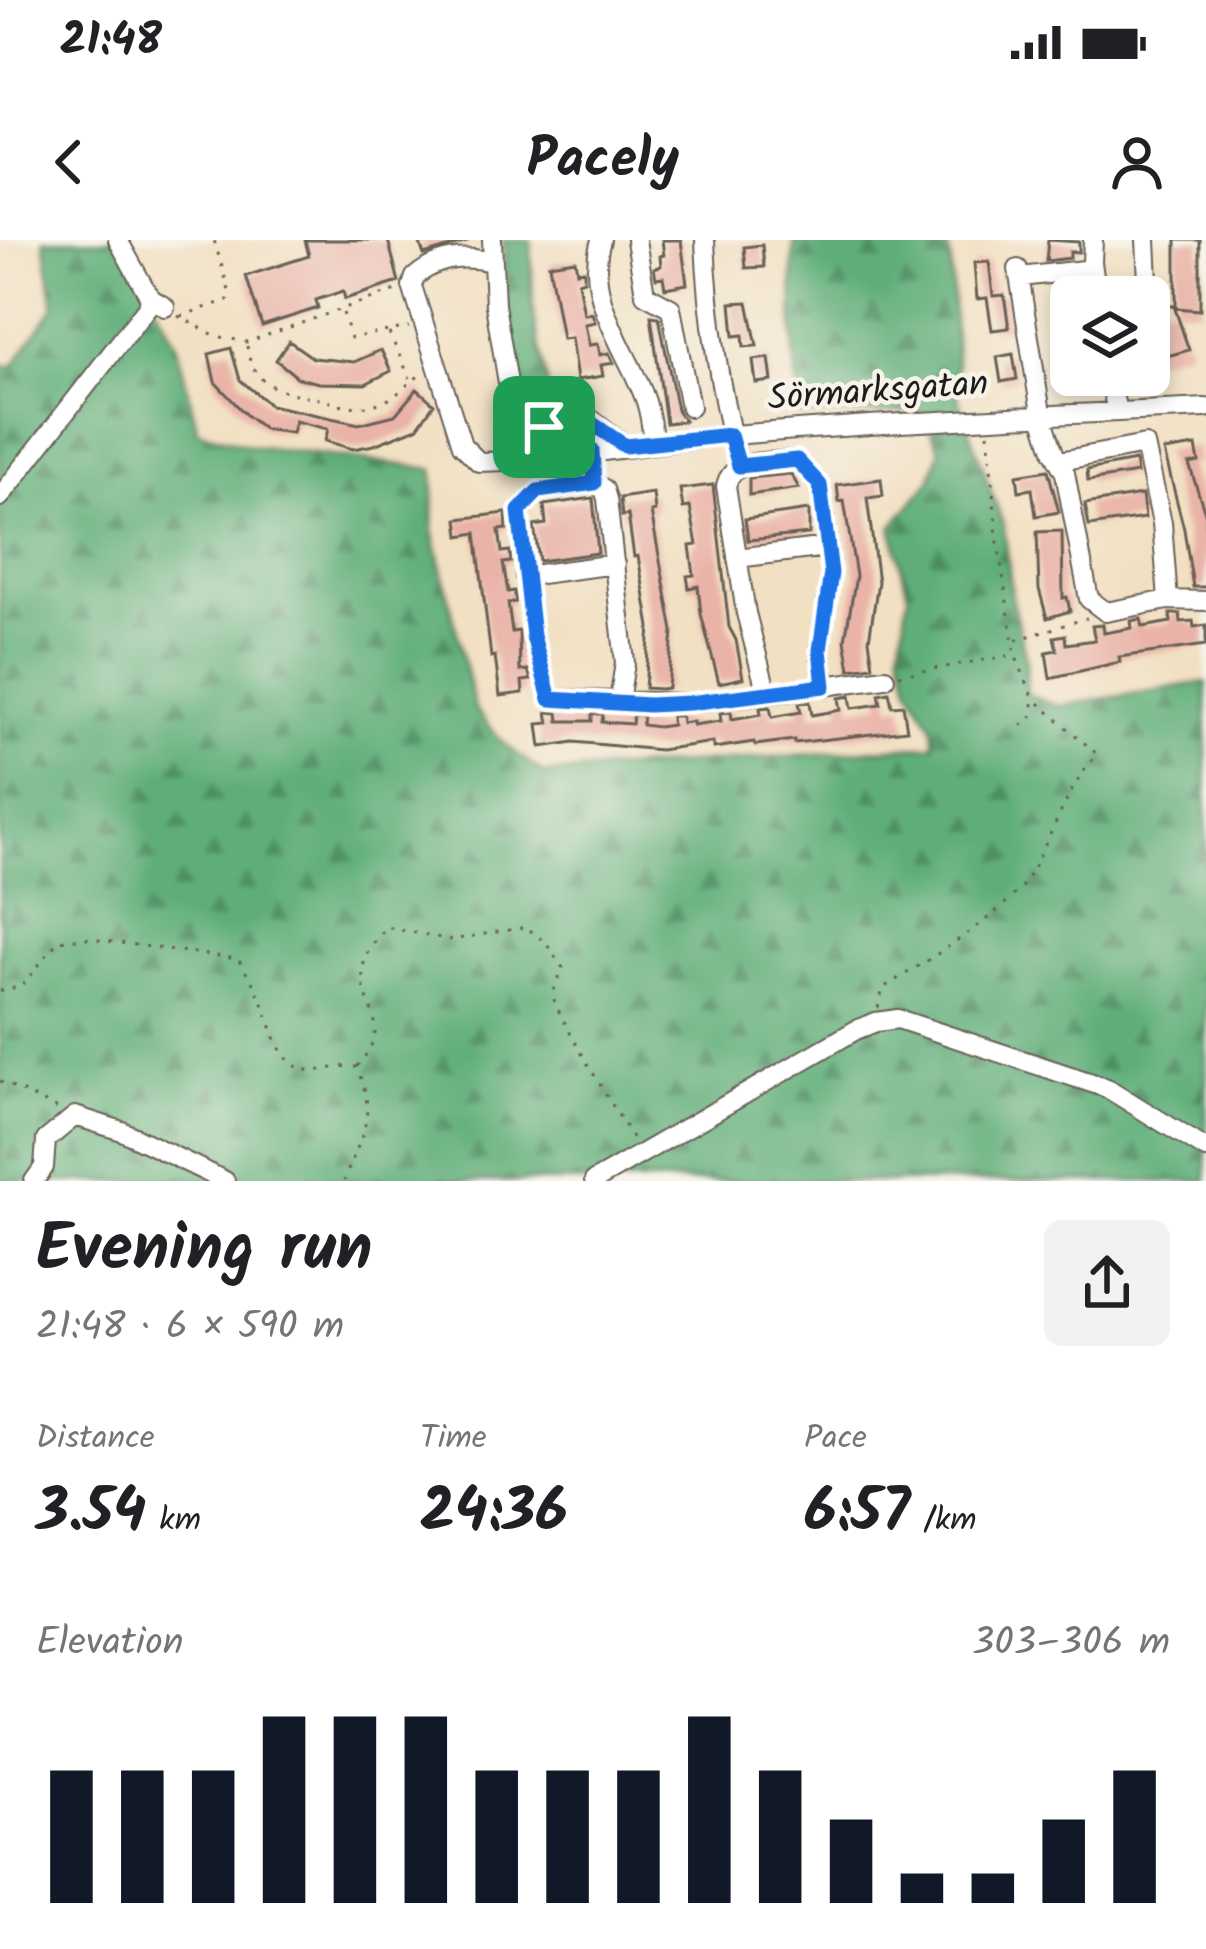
<!DOCTYPE html>
<html lang="en">
<head>
<meta charset="utf-8">
<style>
	:root { --surface:#fff; --page:#f2f2f2; --text:#202124; --muted:#757577; --accent:#111827 }
	body { margin:0; font-family:Kalam,sans-serif; background:var(--page); color:var(--text); height:100vh; display:flex; flex-direction:column; font-size:45px; white-space:nowrap }
	* { box-sizing:border-box; margin:0 }
	p { font-size:39px; color:var(--muted) }
	.icon { flex:none; width:66px; height:66px; fill:none; stroke:currentColor; stroke-width:2; stroke-linecap:round; stroke-linejoin:round }
	.map { position:relative; height:941px; overflow:hidden }
	.side { display:flex; flex-direction:column; background:var(--surface); flex:1 }
	.side>* { flex:none }
	.buttons { position:absolute; left:1050px; top:36px; display:grid; gap:24px }
	.buttons a { display:grid; place-items:center; width:120px; height:120px; border-radius:18px; background:var(--surface); box-shadow:0 6px 18px #0003; font-size:60px }
	.pin { position:absolute; display:grid; place-items:center; width:102px; height:102px; color:#fff; margin:-51px; border-radius:24px; box-shadow:0 6px 18px #0006 }
	.round { display:grid; place-items:center; flex:none; width:126px; height:126px; border-radius:18px; background:var(--page) }
	.headline { display:flex; align-items:center; justify-content:space-between; height:204px; padding:0 36px }
	h1 { font-size:66px; font-weight:700; line-height:90px }
	.figures { display:grid; grid-template-columns:repeat(3,1fr); gap:18px; height:204px; padding:12px 36px }
	.figures div { display:grid; align-content:center }
	.figures b { font-size:60px; font-weight:700 }
	.figures small { font-size:33px; font-weight:400 }
	.figures p { font-size:33px }
	.chart { height:336px; padding:24px 36px }
	.chart p { display:flex; justify-content:space-between }
	.chart svg { width:100%; height:216px; margin-top:12px; stroke:var(--accent); stroke-width:6 }
	.status { display:flex; justify-content:space-between; align-items:center; height:84px; padding:0 60px; background:var(--surface); direction:ltr }
	.status svg { height:33px; fill:currentColor }
	header { display:flex; justify-content:space-between; align-items:center; height:156px; padding:0 36px; background:var(--surface); font-size:54px; font-weight:700 }
	.map>svg:first-child { display:block }
</style>
</head>
<body>
<div class="status"><b>21:48</b><svg viewBox="0 0 49 12"><path d="M0 12V9h3v3zM5 12V6h3v6zM10 12V3h3v9zM15 12V0h3v12zM26 1h20v11H26zM47 4h2v5h-2z"/></svg></div>
<header><svg class="icon" aria-label="back" viewBox="0 0 24 24"><path d="M15 5l-7 7 7 7"/></svg>Pacely<svg class="icon" aria-label="person" viewBox="0 0 24 24"><circle cx="12" cy="8" r="4"/><path d="M4 21q1-7 8-7t8 7"/></svg></header>
<div class="map">
<svg width="1206" height="941" viewBox="0 0 1206 941">
	<defs>
		<pattern id="forest-firs" width="22" height="20" patternUnits="userSpaceOnUse" patternTransform="scale(3)"><rect width="22" height="20" fill="#5fae79"/><path d="M5 1l3.5 6h-7zM16 11l3.5 6h-7z" fill="#4e8d62"/></pattern>
	</defs>
	<rect width="100%" height="100%" fill="#f7f3e8"/>
	<filter id="ink" filterUnits="userSpaceOnUse"><feTurbulence type="fractalNoise" baseFrequency=".00833" numOctaves="2"/><feDisplacementMap in="SourceGraphic" scale="24" xChannelSelector="R" yChannelSelector="G"/><feConvolveMatrix kernelMatrix="1 2 1 2 8 2 1 2 1" color-interpolation-filters="sRGB"/></filter>
	<filter id="wash" filterUnits="userSpaceOnUse"><feTurbulence type="fractalNoise" baseFrequency=".004" numOctaves="4" result="noise"/><feDisplacementMap in="SourceGraphic" scale="48" xChannelSelector="R" yChannelSelector="G"/><feGaussianBlur stdDeviation="2.7" result="paint"/><feColorMatrix in="noise" values="0 0 0 0 0 0 0 0 0 0 0 0 0 0 0 0 0 1.4 0 .05"/><feComposite in="paint" operator="in"/></filter>
	<g filter="url(#wash)">
		<rect width="100%" height="100%" fill="#f2e0c3"/>
		<path fill="url(#forest-firs)" stroke="#3e654a" stroke-width="3" d="M44 0H122L177 106 198 191 250 206 434 229 433 291 475 469 504 504 544 534 934 505 933 487 911 450 900 410 908 355 892 287 930 241 940 210 922 172 800 175C792 116 791 59 794 0H946L951 22 958 158 1004 287 1013 365 1026 418 1027 454 1060 466 1206 442V941H0V125L13 126 54 67Z
			M503 0H531L533 74 548 146 536 158 522 159 506 58Z"/>
		<g id="blocks">
			<path fill="#eab3a8" d="M305 0H388L399 42 345 59 343 51 316 60 318 68 262 86 246 36 309 16Z
				M434 0H467V2L424 15 420 4Z
				M662 0H681L687 44 665 48 663 37 656 38 654 28 661 26 660 16 664 15Z
				M1048 0 1079 2V12H1070V18L1046 21Z
				M1176 0H1200V70L1176 68Z
				M762 5 764 27 746 28 744 7Z
				M575 20 577 31 584 30V40L578 42 584 74 592 73 595 82 585 84 589 105 598 104 600 115 609 113 614 123 601 125 603 136 577 140 571 98 562 99 549 24Z
				M989 22 993 56 1004 55 1009 88 992 90 987 58 977 59 974 23Z
				M748 62 757 106 744 107 743 95 734 96 731 63Z
				M1162 66H1174L1189 110 1149 121V75Z
				M651 76 659 77 677 170 684 181 666 183Z
				M289 101 313 118 354 122 381 110 391 131 365 144 319 143 298 138 276 120Z
				M231 108 240 140 270 165 359 184 395 175 417 149 434 164 417 188 374 205 353 209 325 201 328 189 295 181 292 193 264 189 247 176 215 142 209 114Z
				M1013 114 1017 139 1001 142 997 117Z
				M769 118 772 141 756 143 753 120Z
				M1196 206 1199 222 1189 224 1206 276V347H1193L1184 289 1164 211Z
				M1135 221 1137 233 1088 241 1087 230Z
				M1048 230 1059 272 1036 276 1032 249 1019 251 1017 235Z
				M791 234 799 248 749 255V238Z
				M881 239 883 256 867 258 878 342 869 400 873 426 850 429 845 400 856 336 844 261 839 262 837 245Z
				M713 245 729 387 736 400 743 438 719 443 701 374 698 346 689 348 687 336 694 335 690 306 697 305 690 267 683 268 680 249Z
				M653 253 655 271 651 272 673 391 668 448 661 449 645 448 650 387 638 316 634 317 628 275 622 276 620 258Z
				M1142 255 1145 278 1089 286 1085 264Z
				M593 258 598 313 539 321 534 286 546 284 544 265Z
				M809 270V294L748 300 745 279Z
				M506 273 507 289 499 290 502 312 510 311 511 322 503 323 508 352 514 351 516 362 508 363 512 392 519 391 520 431 528 430 531 440 522 441 523 453 500 456 495 416 491 417 476 293 460 296 458 279Z
				M1062 291 1063 358 1067 357 1070 371 1047 378 1039 349 1037 292Z
				M1170 374H1180L1181 382 1193 381 1194 387 1206 385V405L1119 417 1120 422 1050 438 1046 412 1057 410 1054 397 1065 395 1066 404 1095 400 1092 386 1103 385 1104 393 1132 388 1131 381 1141 379 1143 387 1171 382Z
				M889 452 892 466 903 465 907 490 794 503V500L755 505 754 502 714 508 713 502 660 510 574 502 541 507 538 484 549 483 547 472 558 473 559 481H592V474H603L602 482 632 484 633 475H643L642 485 658 487 672 485 671 476H681L682 483 693 481V485L721 481 720 473 731 472 732 479 761 474 760 468 770 467 772 477 801 472 799 463 810 462 812 475 841 470 839 458 850 456 852 468 881 464 879 454Z"/>
		</g>
	</g>
	<g filter="url(#ink)">
		<use href="#blocks" fill-opacity="0" stroke="#676156" stroke-width="3"/>
		<g fill="none" stroke-linecap="round" stroke-linejoin="round">
			<g stroke="#676156" stroke-width="22">
				<path id="minor" d="M118 0 150 58 165 67
					M492 0 495 65 521 221
					M601 0C584 57 625 106 644 156 650 170 651 187 654 203
					M636 0 645 54 671 68 690 167
					M705 0C708 75 720 153 739 226
					M1093 0 1092 22 1097 57
					M1146 0 1149 62
					M491 22C463 15 437 18 415 37L412 46 462 205 479 222C564 221 648 202 733 195 890 182 1048 175 1206 168
					M1018 29 1041 173 1054 213 1065 233 1089 359 1106 372 1168 360 1162 283 1145 205 1060 221
					M1020 37 1093 29
					M1109 135 1117 172
					M592 210 594 243 538 251 519 271 533 396 550 459 619 461 625 423 607 259 604 249 594 243
					M555 214C534 191 548 161 575 171 592 177 609 195 625 206
					M797 220 820 245 831 333 820 410 824 446 767 454 746 373 726 246C732 217 772 222 797 220Z
					M0 257 148 66 150 58
					M737 318 827 307
					M525 336 615 324
					M1168 360 1206 361
					M824 446 885 438
					M619 461 689 463 767 454
					M34 941 44 927 46 900 75 876 122 891 225 941
					M594 941 856 790 876 782 898 779 1107 848 1206 909"/>
			</g>
			<path stroke="#676156" stroke-width="3" stroke-dasharray="3 9" stroke-linecap="butt" d="M343 73 351 98 409 87
				M178 76 216 96 247 102 399 49
				M181 76 228 60 230 54 214 0
				M389 93 410 138
				M247 106C252 154 291 151 326 161 348 166 359 170 382 162 398 157 406 143 421 135
				M988 193 997 296 1015 415 1034 459 1031 478 1017 489
				M1016 400 1087 378
				M899 435 1013 415
				M0 751 22 746 58 701 84 698 238 719C246 733 256 746 262 761 272 784 277 826 308 830 325 832 339 824 356 827 379 876 361 894 344 941
				M878 768 883 748C917 727 1003 675 1024 643 1051 601 1064 553 1097 514L1034 459
				M357 826C400 778 352 766 365 719 368 708 380 696 386 687L451 700 526 687 545 702 563 728C560 736 554 747 553 755 552 768 621 879 633 899
				M0 841 58 869"/>
			<use href="#minor" stroke="#fff" stroke-width="18"/>
		</g>
	</g>
	<g fill="none" stroke-linecap="round" stroke-linejoin="round" filter="url(#ink)">
		<g stroke="#fff" stroke-width="24">
			<path id="route" d="M572 170 625 206 730 195 739 226 797 220 820 245 831 333 820 410 824 446 689 463 649 465 550 459 533 396 519 271 538 251 594 243 592 210 555 214 542 196 552 175Z"/>
		</g>
		<use href="#route" stroke="#1a73e8" stroke-width="15"/>
	</g>
	<g text-anchor="middle" dominant-baseline="central" stroke-width="9" stroke-linejoin="round" paint-order="stroke">
		<g font-size="36" fill="#1c1c1c" stroke="#f7f3e8">
			<text transform="translate(878 152) rotate(-4)">Sörmarksgatan</text>
		</g>
	</g>
</svg>
<div class="buttons">
<a><svg class="icon" aria-label="layers" viewBox="0 0 24 24"><path d="M12 4l9 5-9 5-9-5zM3 14l9 5 9-5"/></svg></a>
</div>
<div class="pin" style="left:544px;top:187px;background:#1e9e55"><svg class="icon" aria-label="arrive" viewBox="0 0 24 24"><path d="M6 21V4h12l-3 4 3 4H6"/></svg></div>
</div>
<section class="side">
<div class="headline"><div><h1>Evening run</h1><p>21:48 · 6 × 590 m</p></div><a class="round"><svg class="icon" aria-label="share" viewBox="0 0 24 24"><path d="M12 15V3M7 8l5-5 5 5M5 13v7h14v-7"/></svg></a></div>
<div class="figures">
<div><p>Distance</p><b>3.54<small> km</small></b></div>
<div><p>Time</p><b>24:36</b></div>
<div><p>Pace</p><b>6:57<small> /km</small></b></div>
</div>
<div class="chart"><p><span>Elevation</span>303–306 m</p>
<svg viewBox="0 0 160 44" preserveAspectRatio="none"><path d="M5 44V17M15 44V17M25 44V17M35 44V6M45 44V6M55 44V6M65 44V17M75 44V17M85 44V17M95 44V6M105 44V17M115 44V27M125 44V38M135 44V38M145 44V27M155 44V17"/></svg>
</div>
</section>
</body>
</html>
